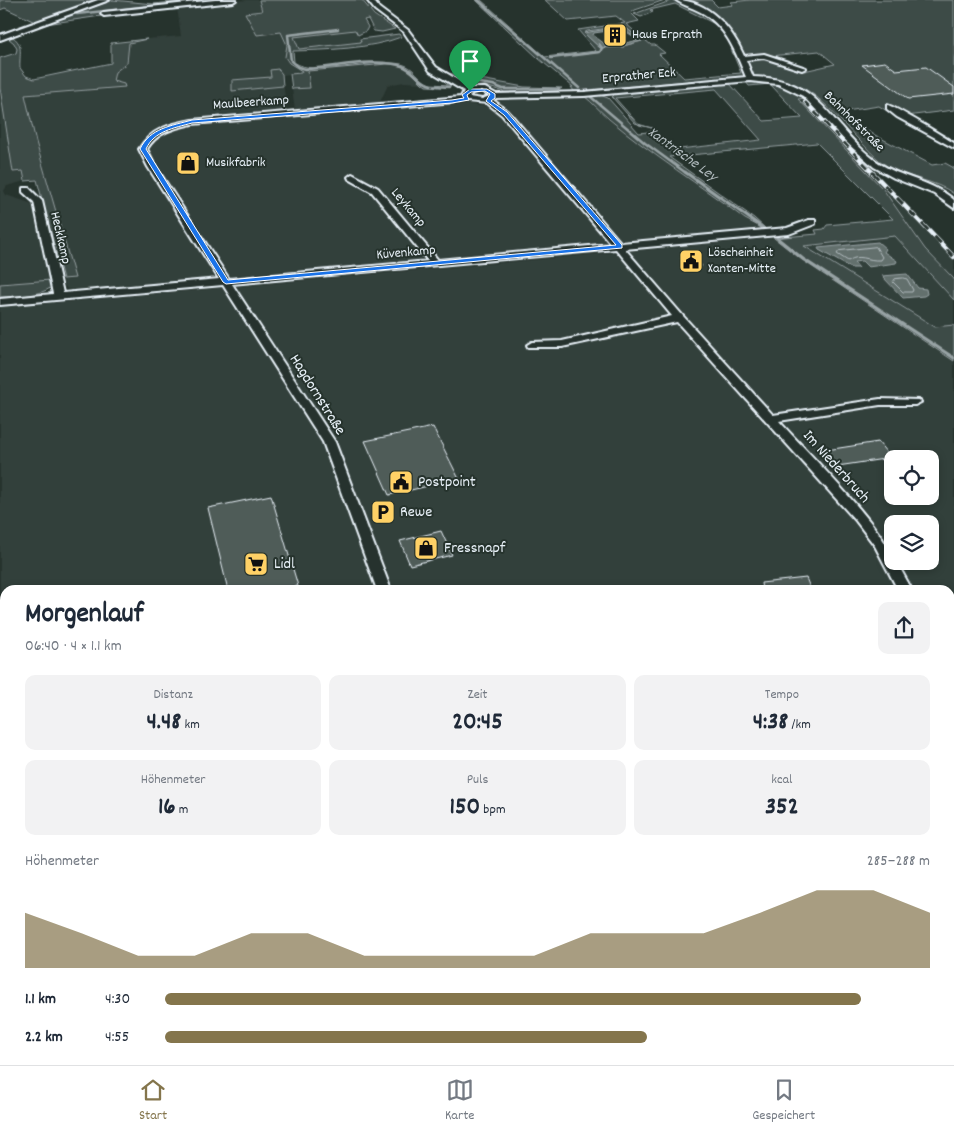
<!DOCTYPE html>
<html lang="de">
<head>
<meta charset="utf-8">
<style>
	:root { --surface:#fff; --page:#f2f2f3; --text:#1f2937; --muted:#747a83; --line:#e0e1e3; --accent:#84754c }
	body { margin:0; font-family:Dekko,sans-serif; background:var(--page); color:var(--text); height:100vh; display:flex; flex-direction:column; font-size:19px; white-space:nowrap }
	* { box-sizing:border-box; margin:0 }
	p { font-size:16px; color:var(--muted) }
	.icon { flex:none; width:28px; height:28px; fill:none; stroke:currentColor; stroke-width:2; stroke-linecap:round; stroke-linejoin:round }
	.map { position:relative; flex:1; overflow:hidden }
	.details { position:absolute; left:0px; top:585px; width:955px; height:480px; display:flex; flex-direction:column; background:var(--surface); border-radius:15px 15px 0 0; box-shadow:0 2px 8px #0003 }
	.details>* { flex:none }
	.tools { position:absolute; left:884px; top:450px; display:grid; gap:10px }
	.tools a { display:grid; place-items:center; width:55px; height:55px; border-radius:10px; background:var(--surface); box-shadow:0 2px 8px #0003; font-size:25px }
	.pin { position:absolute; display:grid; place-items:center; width:42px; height:42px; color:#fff; margin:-51px -21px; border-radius:50% 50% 50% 0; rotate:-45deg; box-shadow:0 0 5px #0007 }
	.pin .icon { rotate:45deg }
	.round { display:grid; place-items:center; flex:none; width:52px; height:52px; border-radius:10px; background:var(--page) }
	.head { display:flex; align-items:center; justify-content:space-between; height:85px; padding:0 25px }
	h1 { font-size:28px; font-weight:700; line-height:38px }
	.metrics { display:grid; grid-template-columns:repeat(3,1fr); gap:8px; height:85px; padding:5px 25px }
	.metrics div { display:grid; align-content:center; border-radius:10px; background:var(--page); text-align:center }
	.metrics b { font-size:25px; font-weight:700 }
	.metrics small { font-size:14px; font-weight:400 }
	.metrics p { font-size:14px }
	.chart { height:140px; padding:10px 25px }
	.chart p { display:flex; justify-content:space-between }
	.chart svg { width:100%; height:90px; margin-top:5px; fill:var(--accent); opacity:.7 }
	ul { padding:0 25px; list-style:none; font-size:16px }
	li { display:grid; grid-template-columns:80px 60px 1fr; align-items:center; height:38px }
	li i { height:12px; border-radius:6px; background:var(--accent) }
	.dock { display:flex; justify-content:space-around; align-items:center; height:70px; border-top:1px solid var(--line); background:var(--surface); font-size:14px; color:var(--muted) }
	.dock a { display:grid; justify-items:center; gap:2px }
	.dock .active { color:var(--accent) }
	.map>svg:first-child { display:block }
</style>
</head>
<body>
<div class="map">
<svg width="954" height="1065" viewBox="0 0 954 1065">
	<rect width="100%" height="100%" fill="#26332d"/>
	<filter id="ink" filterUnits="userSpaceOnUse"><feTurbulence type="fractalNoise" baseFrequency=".02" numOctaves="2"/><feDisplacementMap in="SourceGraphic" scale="10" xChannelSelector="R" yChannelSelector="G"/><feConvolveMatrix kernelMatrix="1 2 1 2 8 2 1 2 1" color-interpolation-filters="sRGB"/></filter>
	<g filter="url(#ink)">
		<path fill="#333f3a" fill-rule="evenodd" d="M247 0H259L262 11 245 13 281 32 287 45 289 63 302 71 301 73 282 75 287 112 295 111 292 89 310 88 308 71 387 64 406 67 422 83 404 82 388 85 380 102 384 105 455 97 462 102 479 106 494 104 503 98 584 96 601 109 607 118 642 145 745 219 764 229 75 291 67 289 64 285 63 279 74 278 36 142 25 95 124 87 113 81 115 72 127 63 129 43 147 39 181 36 177 7Z
			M356 30 362 42 299 49 294 37Z
			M0 88 13 172 23 171 25 181 7 186 4 191 6 195 30 203 33 207 51 280 0 284Z
			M805 98 954 254V279L925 249 883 189 797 99Z
			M895 235 954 300V325L935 327 803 246Z
			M774 238 802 260 954 361V597L950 598V590H918L913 586 892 587 893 590H5V1037H0V297L36 294 27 305ZM892 459H930V496H892ZM892 524H930V561H892Z
			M950 867 954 881V937H950Z"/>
		<path fill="#3e4b47" stroke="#939ea0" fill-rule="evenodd" d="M0 0H92V1L35 22 5 8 0 10Z
			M113 0 153 4 195 0H222L100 14 101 16 46 24Z
			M259 0H362L374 15 395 29 382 32 374 31 368 19 364 20 368 27 366 31 358 35 355 30 294 37 299 49 361 42 360 39 399 34 401 37C370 49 327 50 293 51L294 62C315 78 373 58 401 64 415 67 418 79 429 84L450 85V87L426 86 422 83 406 67 400 65 387 64 308 71 310 88 292 89 290 74 301 73 302 71 289 63 285 57 287 45 281 32 257 35 245 13 262 11Z
			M476 0H481L545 57 596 51 578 30 625 23 616 16 568 21 545 0H665L635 10 631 13 639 21 626 24 651 45H655L665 53 659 54 684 78 741 73 731 49 735 50 746 76 574 91 571 87H573L538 58ZM624 26 642 41 623 46 624 47 600 48 584 33 587 31Z
			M673 0 692 6 716 22 713 23 675 4 650 10 653 12 641 17 634 14Z
			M683 0H711L718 7 733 5 731 2 750 0H954V110L906 116 900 119 879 106 840 112 854 124 932 165 945 163 954 168V194C936 180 908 179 887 166 876 159 868 149 859 140 821 101 810 78 751 76L745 59 763 57 804 71 835 64 819 51 771 56H743C729 24 716 12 683 0Z
			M13 37C24 45 19 55 20 68L26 76 34 79 111 63V43L147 39 129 43 127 63 115 72 113 81 124 84 125 87 25 95 36 142 75 278 63 279 37 180 25 181 23 171 13 172 0 88V58L16 53 17 49 14 43 8 38Z
			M278 69 282 74 283 86 232 91V80L271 77 270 70Z
			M442 72 524 87 562 88 557 91 505 92 485 86 472 87Z
			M750 80 786 85 807 98 798 99 883 189 925 249 954 279V300L895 236 804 246 935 327 954 325V361L802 260 774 238 817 234 815 230 824 229 827 225 893 219 817 143 669 157 754 218 766 229H764L745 219C700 185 652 155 609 119 601 112 593 103 584 96L597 94 608 98 639 133 656 131 670 150 761 140 716 89 615 98 639 125 653 128H651L635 123 612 97 617 92 729 83 764 121 802 118 770 84 749 86 746 82Z
			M51 280 52 287C37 297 17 296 0 297V284Z"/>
		<path fill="#636f6d" stroke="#98a3a5" d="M624 26 642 41 623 46 621 44 639 40 622 29 594 33 593 35 606 45 619 46 600 48 584 33Z
			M878 242 886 249 884 252 897 261 896 263 868 267 862 261 854 262 859 268H851L819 250 818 248Z
			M907 274 918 288 926 289 927 294 924 296 903 298 882 276Z"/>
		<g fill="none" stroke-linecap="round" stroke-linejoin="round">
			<path stroke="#b3bdc0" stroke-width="1" d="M876 247 882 257 880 260C867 261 860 253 848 261L837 254 839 251Z
				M903 278 907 279 913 290 912 292H903L893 282 895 279Z"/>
			<path stroke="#98a3a5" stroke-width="2.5" d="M478 0 579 88
				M171 3 204 0
				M77 14 159 5
				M338 29 288 35 291 61 298 67 305 69C334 68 375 57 402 66 414 70 419 82 431 85
				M551 58 600 52 602 48 599 44
				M466 81 493 85 503 89H559
				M435 86 449 87
				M591 97 645 143 686 173"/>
			<path stroke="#98a3a5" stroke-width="3" d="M685 172 763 228
				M777 238 803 259 954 358"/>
		</g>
		<path fill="#505c59" stroke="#e8f1f8" d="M885 62 896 70 926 67 954 87V94L908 99 862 65Z
			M692 255 702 266 689 268 680 258Z
			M433 427 459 479 389 495 365 441Z
			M878 442 891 458 831 467 820 451Z
			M271 495 298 586 279 590H228L208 508Z
			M441 531 452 555 410 565 400 541Z
			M806 578 811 590H762L761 583Z"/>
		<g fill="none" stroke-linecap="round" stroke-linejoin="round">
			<g stroke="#e8f1f8" stroke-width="4">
				<path id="minor" d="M215 0H236L233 2 104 16 101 14 104 12Z
					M367 0H373L379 8 408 30 436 67 471 88H485L496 94 584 92 746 77C736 53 727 28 704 14 695 8 684 6 676 0 708 0 732 28 744 56L764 54 806 68 802 70 764 58 746 60 753 77C825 78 830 131 882 165 905 179 934 182 954 200V208L934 194 894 178 874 167 846 142 803 96 778 84 750 81 584 96 496 98 493 100 508 111 621 243 787 228 809 220H815V224L789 234 625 249 683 316 773 415 880 399 919 400 921 402 915 405H880L779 421C800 445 892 535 892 561H896L912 590H898L875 546 856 521 677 322 562 347H528L527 345 532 342 562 341 672 316 616 249 232 284 335 442 391 590H377L323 442 223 285 0 305V299L53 294 34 202 23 192V188H29L42 201 63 293 219 279 148 167 139 149C151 129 170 124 192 120L461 97 464 91 430 71 404 32 375 10ZM481 91 490 96 482 99 469 97 472 93ZM467 101 487 103 502 115 611 244 438 260 378 188 352 174 348 177 349 179 372 192 428 261 229 279 156 167 147 149C157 132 174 128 192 124Z
					M887 105C893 105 944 137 954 143V148L897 117 887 109Z
					M954 608V618L950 619V609Z
					M0 676H5V698H0Z
					M950 752 954 753V781L950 780Z
					M954 997V1020L950 1022V999Z
					M915 1060H933L931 1065H913Z"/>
			</g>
			<g stroke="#e8f1f8" stroke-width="4">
				<path id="major" d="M98 0H109L0 40V35Z"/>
			</g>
			<use href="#minor" fill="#26332d" fill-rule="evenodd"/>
			<use href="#major" fill="#26332d" fill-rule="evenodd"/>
			<g stroke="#e8f1f8" stroke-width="4">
				<path id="rail-far1" d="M805 102 873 173"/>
			</g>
			<g stroke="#e8f1f8" stroke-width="4.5">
				<path id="rail" d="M872 172 954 257"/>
			</g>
			<use href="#rail-far1" stroke="#26332d" stroke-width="2.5" stroke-dasharray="7" stroke-linecap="butt"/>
			<use href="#rail" stroke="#26332d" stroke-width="3" stroke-dasharray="9" stroke-linecap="butt"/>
		</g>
	</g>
	<path fill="#1a73e8" stroke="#fff" fill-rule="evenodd" d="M487 89 495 94V98L491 101 507 112 622 245V248L226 284 223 282 140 149C150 128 171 126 192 120L452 100 464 98 462 95 470 89ZM485 91 490 94 486 101 504 115 616 245 228 280 146 149C154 131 174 128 192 123L452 103 469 100 467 95 471 92Z"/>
	<defs>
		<g id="building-square" transform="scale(1.25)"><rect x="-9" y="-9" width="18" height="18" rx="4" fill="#ffd166" stroke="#26332d"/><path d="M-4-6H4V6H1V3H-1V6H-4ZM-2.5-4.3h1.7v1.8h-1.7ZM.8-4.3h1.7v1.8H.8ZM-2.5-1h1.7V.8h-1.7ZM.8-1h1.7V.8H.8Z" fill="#111"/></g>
		<g id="shop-square" transform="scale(1.25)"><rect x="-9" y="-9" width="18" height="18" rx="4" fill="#ffd166" stroke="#26332d"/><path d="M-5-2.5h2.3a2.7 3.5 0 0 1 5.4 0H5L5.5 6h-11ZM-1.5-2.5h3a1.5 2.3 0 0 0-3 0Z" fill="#111"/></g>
		<g id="civic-square" transform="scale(1.25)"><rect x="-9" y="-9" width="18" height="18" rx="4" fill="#ffd166" stroke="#26332d"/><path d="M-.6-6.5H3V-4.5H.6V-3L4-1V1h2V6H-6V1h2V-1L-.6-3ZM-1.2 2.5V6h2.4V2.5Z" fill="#111"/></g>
		<g id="parking-square" transform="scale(1.25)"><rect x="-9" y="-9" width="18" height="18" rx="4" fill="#ffd166" stroke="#26332d"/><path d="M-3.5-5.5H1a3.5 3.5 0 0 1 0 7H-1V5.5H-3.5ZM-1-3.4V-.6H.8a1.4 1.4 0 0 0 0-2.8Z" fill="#111"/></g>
		<g id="supermarket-square" transform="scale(1.25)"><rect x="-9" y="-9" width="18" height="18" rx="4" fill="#ffd166" stroke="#26332d"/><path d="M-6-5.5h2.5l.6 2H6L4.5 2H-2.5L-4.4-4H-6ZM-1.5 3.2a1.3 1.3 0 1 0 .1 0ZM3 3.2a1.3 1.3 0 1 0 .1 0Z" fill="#111"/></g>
	</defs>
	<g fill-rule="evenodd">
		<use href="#building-square" x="615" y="35"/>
		<use href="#shop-square" x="188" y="163"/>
		<use href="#civic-square" x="691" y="261"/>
		<use href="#civic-square" x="401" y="482"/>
		<use href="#parking-square" x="383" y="512"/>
		<use href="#shop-square" x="426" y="548"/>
		<use href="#supermarket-square" x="256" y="564"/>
	</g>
	<g text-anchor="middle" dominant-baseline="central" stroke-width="4" stroke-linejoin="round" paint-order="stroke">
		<g font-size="14" fill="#e8f1f8" stroke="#26332d" text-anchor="start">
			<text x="632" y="35">Haus Erprath</text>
			<text x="206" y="163">Musikfabrik</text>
			<text x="708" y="253">Löscheinheit<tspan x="708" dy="16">Xanten-Mitte</tspan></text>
		</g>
		<g font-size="14" fill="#e8f1f8" stroke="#26332d">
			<text transform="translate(639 76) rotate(-5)">Erprather Eck</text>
			<text transform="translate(251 103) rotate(-4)">Maulbeerkamp</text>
			<text transform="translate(854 122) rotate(45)">Bahnhofstraße</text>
			<text transform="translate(408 208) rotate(50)">Leykamp</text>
			<text transform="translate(60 238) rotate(77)">Heckkamp</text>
			<text transform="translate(406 253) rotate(-5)">Küvenkamp</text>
		</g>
		<g font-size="15" font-style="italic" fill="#b3bdc0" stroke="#26332d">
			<text transform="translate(682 155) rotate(36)">Xantrische Ley</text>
		</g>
		<g font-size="16" fill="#e8f1f8" stroke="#26332d">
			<text transform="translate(317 395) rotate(58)">Hagdornstraße</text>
			<text transform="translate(836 467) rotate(48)">Im Niederbruch</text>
		</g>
		<g font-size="16" fill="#e8f1f8" stroke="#26332d" text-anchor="start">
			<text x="418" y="482">Postpoint</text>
			<text x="400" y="512">Rewe</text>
			<text x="444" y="548">Fressnapf</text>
			<text x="274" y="564">Lidl</text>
		</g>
	</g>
</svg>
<div class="tools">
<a><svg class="icon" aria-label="locate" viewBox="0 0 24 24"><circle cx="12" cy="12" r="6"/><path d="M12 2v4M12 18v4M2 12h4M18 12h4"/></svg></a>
<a><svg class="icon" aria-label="layers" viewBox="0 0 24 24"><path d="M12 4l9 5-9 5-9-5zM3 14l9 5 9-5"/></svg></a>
</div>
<div class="pin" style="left:470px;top:91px;background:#1e9e55"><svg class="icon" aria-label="arrive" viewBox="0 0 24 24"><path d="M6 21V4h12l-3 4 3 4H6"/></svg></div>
<section class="details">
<div class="head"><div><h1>Morgenlauf</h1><p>06:40 · 4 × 1.1 km</p></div><a class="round"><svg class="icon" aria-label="share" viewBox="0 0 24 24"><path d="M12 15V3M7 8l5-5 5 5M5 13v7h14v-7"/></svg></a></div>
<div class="metrics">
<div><p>Distanz</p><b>4.48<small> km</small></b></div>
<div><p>Zeit</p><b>20:45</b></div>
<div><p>Tempo</p><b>4:38<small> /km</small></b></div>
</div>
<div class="metrics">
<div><p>Höhenmeter</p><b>16<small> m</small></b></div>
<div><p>Puls</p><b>150<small> bpm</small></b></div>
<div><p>kcal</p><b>352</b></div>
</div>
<div class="chart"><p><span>Höhenmeter</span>285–288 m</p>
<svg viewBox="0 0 160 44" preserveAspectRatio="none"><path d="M0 44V17L10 27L20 38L30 38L40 27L50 27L60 38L70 38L80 38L90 38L100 27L110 27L120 27L130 17L140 6L150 6L160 17V44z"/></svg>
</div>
<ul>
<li><b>1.1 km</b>4:30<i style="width:91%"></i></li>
<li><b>2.2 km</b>4:55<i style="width:63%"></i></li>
</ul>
</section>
</div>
<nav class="dock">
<a class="active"><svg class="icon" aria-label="home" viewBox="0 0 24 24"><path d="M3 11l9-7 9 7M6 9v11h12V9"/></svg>Start</a>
<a><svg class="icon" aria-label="map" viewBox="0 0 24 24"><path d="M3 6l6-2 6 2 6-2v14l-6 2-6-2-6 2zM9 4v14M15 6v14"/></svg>Karte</a>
<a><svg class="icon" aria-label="saved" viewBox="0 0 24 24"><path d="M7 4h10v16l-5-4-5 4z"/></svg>Gespeichert</a>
</nav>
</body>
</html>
